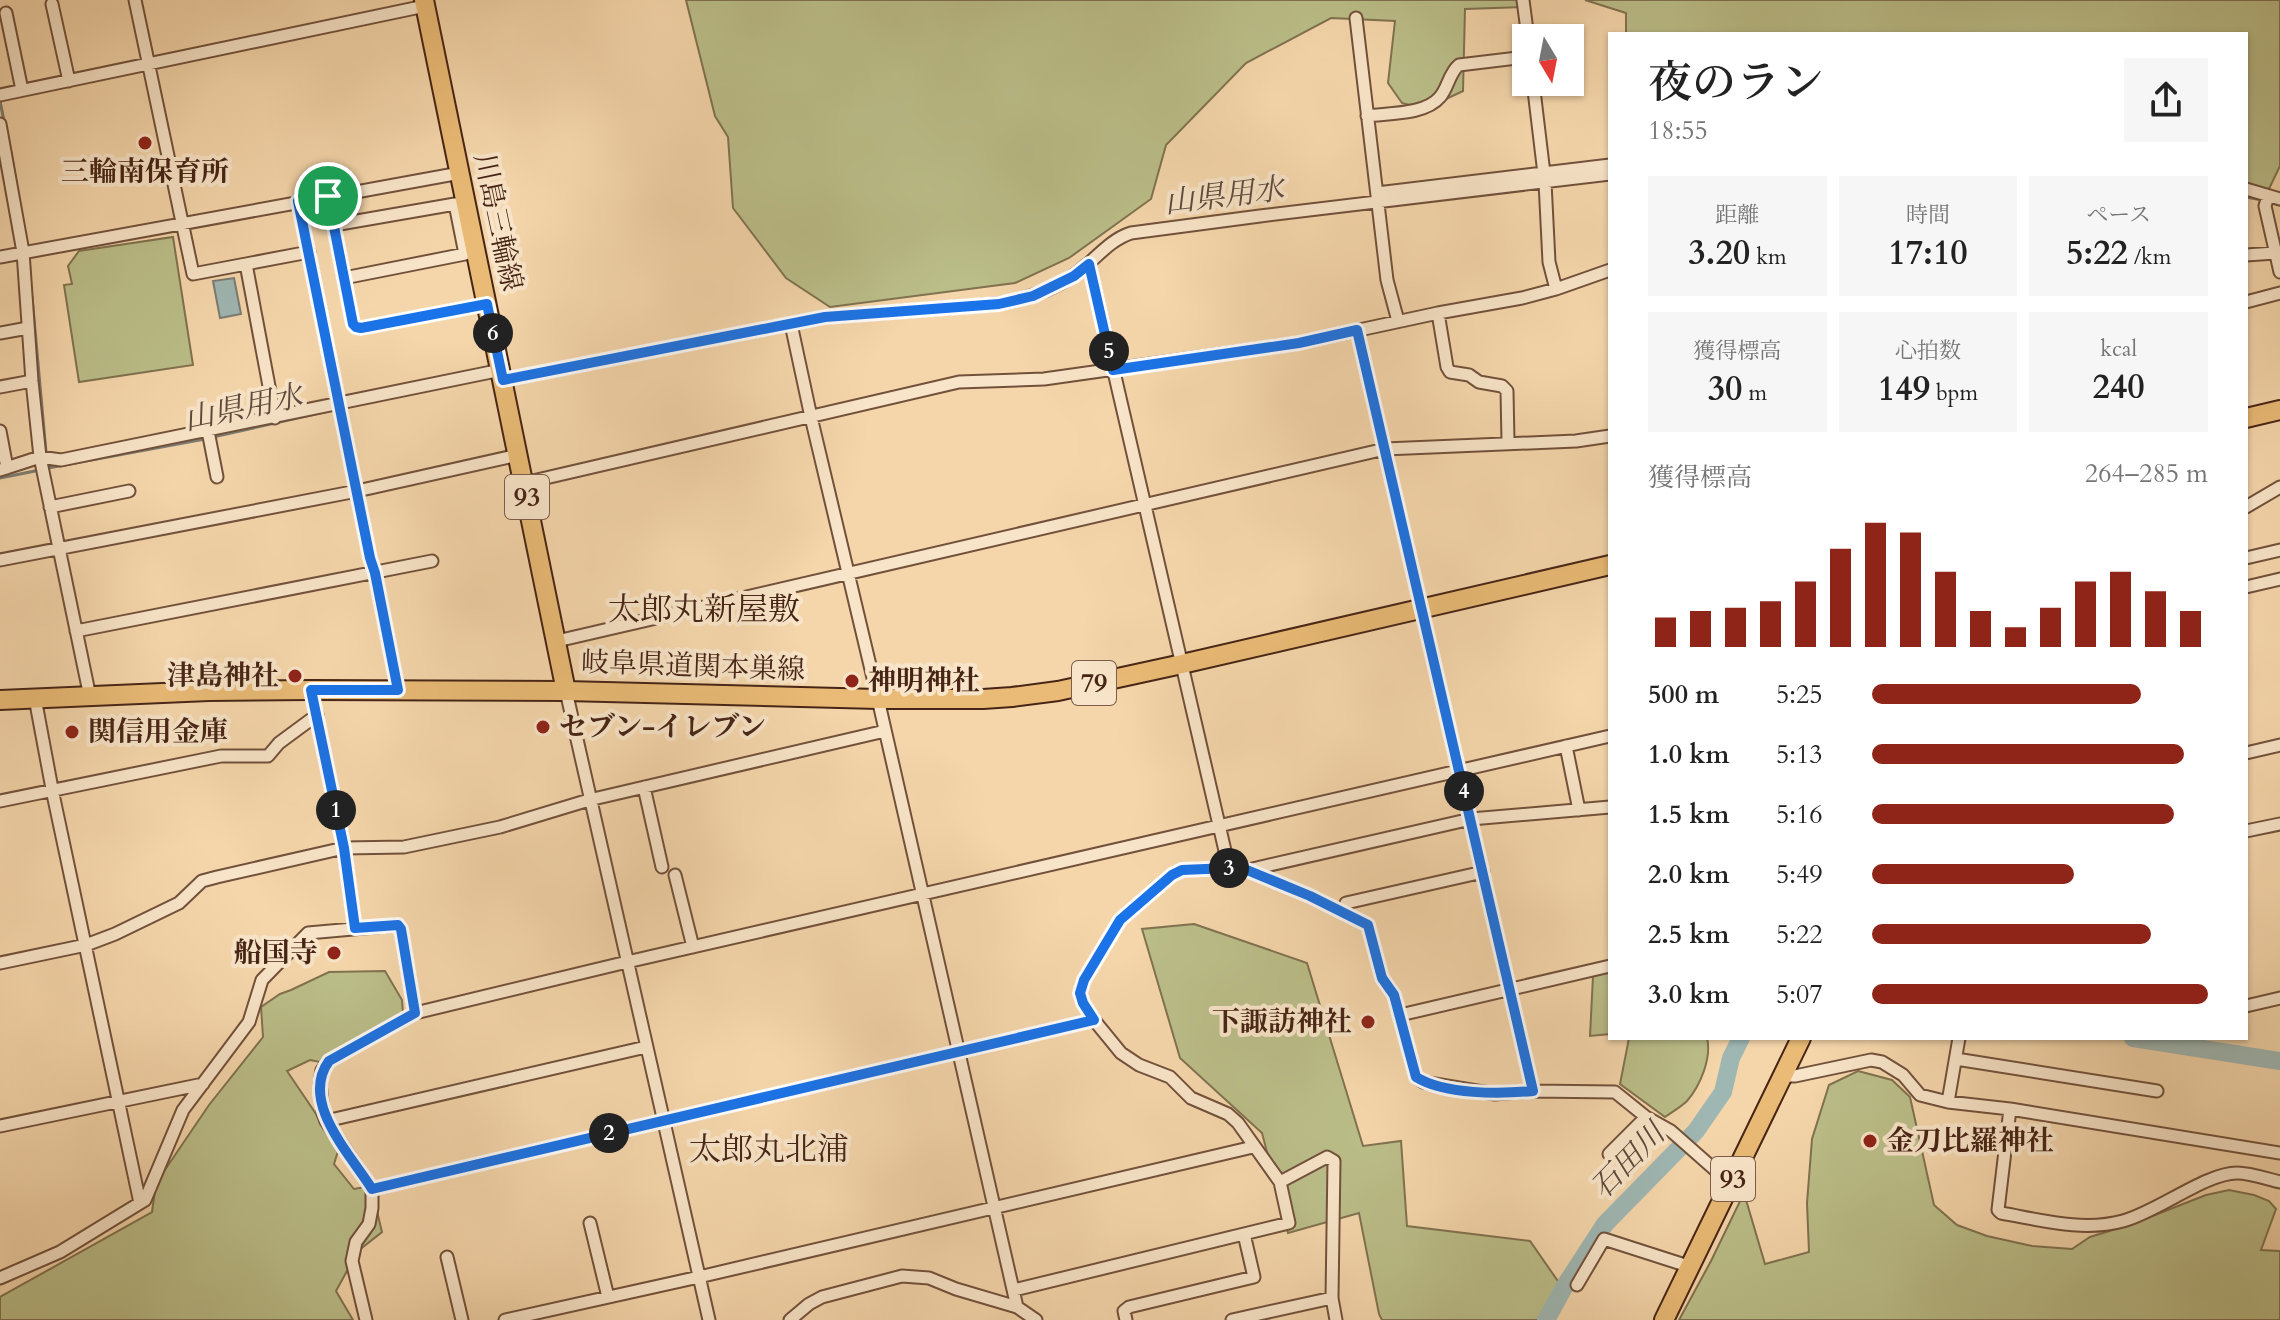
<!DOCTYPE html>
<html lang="ja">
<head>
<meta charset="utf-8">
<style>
	:root { --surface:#fff; --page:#f6f6f6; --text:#222; --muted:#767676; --accent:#8f2418 }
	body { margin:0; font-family:Cardo,"Noto Serif JP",serif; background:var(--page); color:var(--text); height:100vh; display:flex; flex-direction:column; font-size:30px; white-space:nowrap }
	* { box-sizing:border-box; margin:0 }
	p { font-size:26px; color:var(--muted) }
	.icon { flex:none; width:44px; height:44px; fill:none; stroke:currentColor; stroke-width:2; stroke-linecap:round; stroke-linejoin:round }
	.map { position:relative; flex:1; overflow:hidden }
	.panel { position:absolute; left:1608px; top:32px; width:640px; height:1008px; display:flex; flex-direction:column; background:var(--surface); border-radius:0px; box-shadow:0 2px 6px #0004 }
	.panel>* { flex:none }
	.needle { width:52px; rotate:170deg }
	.tools { position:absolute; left:1512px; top:24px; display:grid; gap:16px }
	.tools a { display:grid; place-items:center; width:72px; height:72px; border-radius:0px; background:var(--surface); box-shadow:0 2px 6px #0004; font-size:40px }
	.pin { position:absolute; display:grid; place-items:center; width:68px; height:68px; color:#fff; margin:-34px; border:4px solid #fff; border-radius:50%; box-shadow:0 2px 8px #0007 }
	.km { position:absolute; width:40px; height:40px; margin:-20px; border-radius:50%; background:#222; color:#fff; font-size:22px; line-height:40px; text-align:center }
	.round { display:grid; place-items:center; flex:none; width:84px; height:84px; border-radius:0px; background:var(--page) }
	.headline { display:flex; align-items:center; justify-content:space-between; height:136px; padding:0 40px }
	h1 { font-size:44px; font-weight:600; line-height:60px }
	.metrics { display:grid; grid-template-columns:repeat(3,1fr); gap:12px; height:136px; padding:8px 40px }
	.metrics div { display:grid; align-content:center; border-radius:0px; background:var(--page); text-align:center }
	.metrics b { font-size:34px; font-weight:600 }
	.metrics small { font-size:22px; font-weight:400 }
	.metrics p { font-size:22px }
	.chart { height:224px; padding:16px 40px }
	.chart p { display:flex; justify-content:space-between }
	.chart svg { width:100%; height:144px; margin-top:8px; stroke:var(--accent); stroke-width:6 }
	ul { padding:0 40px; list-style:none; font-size:26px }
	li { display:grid; grid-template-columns:128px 96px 1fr; align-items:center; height:60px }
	li i { height:20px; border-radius:10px; background:var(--accent) }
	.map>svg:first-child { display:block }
</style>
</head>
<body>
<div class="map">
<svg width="2280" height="1320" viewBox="0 0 2280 1320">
	<rect width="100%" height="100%" fill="#f5d6ab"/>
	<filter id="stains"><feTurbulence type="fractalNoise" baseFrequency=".0025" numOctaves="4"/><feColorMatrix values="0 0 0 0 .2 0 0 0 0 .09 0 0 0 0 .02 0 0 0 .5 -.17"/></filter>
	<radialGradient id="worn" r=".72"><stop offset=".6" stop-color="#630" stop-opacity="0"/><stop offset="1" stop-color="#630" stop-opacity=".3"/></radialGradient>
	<path fill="#bbbe89" stroke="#817250" stroke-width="2" d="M686 0H1525L1524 7 1465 9 1463 91 1425 109 1402 103 1388 83 1395 21 1331 18 1246 63 1166 145 1151 199 1069 258 1015 283 830 307 786 278 733 208 728 137 715 116Z
		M1585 0H2280V166L2268 191 2246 187V34H1626V13Z
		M173 237 193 365 79 382 64 285 72 284 68 266 79 251Z
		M1194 924 1307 963 1363 1146 1401 1141 1407 1226 1530 1241 1562 1287 1540 1320H1382L1379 1314 1359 1213 1288 1233 1262 1133 1180 1058 1142 929Z
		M385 971 402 1000 404 1027 325 1063 310 1060 287 1071 339 1148 334 1164 354 1189 371 1186 382 1232 358 1251 336 1291 353 1320H0V1297L152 1212 156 1183 209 1105 263 1037 261 1007 280 994 291 990 329 972Z
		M1610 972V1034L1590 1036 1593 976Z
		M1629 1038H1707C1712 1058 1700 1086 1687 1101 1681 1107 1672 1112 1665 1117L1620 1084Z
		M1858 1071 1892 1080 1910 1097 1934 1205 1957 1225 1987 1236 2032 1246 2072 1249 2090 1237 2132 1224 2206 1195 2229 1190 2254 1195 2269 1201 2276 1209 2261 1250 2280 1251V1320H1679L1711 1261 1744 1193 1765 1264 1809 1252 1807 1203 1812 1139 1829 1085Z"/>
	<path fill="#9fb7b3" stroke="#7c7d74" stroke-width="2" d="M234 278 241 314 220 318 213 281Z"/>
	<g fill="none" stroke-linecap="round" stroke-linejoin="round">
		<path stroke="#7c7d74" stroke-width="3" d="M0 101 4 121
			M11 152 19 200
			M2246 197 2262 200
			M2273 203 2280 205
			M1141 226 1165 223
			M1108 239 1116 233 1130 228
			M29 257 30 273
			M1036 289 1070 271 1083 260
			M32 297 46 452
			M965 301 1013 296
			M854 309 910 305
			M794 317 806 315
			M719 332 786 319
			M213 437 365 403
			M48 468 205 439
			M0 478 35 471"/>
		<path stroke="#9fb7b3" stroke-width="18" d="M2133 1038 2280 1061
			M1546 1320 1566 1284 1605 1224 1696 1131 1723 1092 1731 1058 1741 1038"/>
		<g stroke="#72513b" stroke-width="15">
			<path id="street" d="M135 0 193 274 246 264 275 418
				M1523 0 1528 38
				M52 4 69 81
				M6 13 22 90
				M1356 18 1387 280 1398 321
				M1533 82 1545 182 1549 262 1556 289
				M0 95 425 6
				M1367 116C1388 113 1425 115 1440 97 1448 88 1449 73 1459 65L1526 57
				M0 124 23 252 32 381 40 457 90 697
				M2246 189 2280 199
				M1377 193 1610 165
				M328 196 353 324 356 327 361 328 487 304
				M2268 196 2265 206 2280 272
				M298 201 370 558 375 573 398 690
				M334 225 455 204 465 254 344 278
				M2246 255 2275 253
				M0 257 460 173
				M246 264 309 252
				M1089 264 1229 868
				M2246 302 2280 293
				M1438 313 1447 367 1450 372 1469 375 1479 382 1502 386 1507 391 1508 442
				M791 324 811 417 878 699 1017 1307 1036 1320
				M1357 330 1533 1091
				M0 333 28 328
				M503 380 825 317 999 304C1026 299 1053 290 1076 274 1094 261 1109 240 1131 233L1260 216 1610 174
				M0 387 32 381
				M0 431 7 468
				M208 431 217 477
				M0 470 40 457 61 460 501 370
				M524 483 959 382 1044 379 1299 343 1438 313 1522 298 1556 289 1610 270
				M50 507 129 491
				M2246 507 2280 487
				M2246 558 2280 550
				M0 560 357 491 518 455
				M2246 587 2280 579
				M76 631 432 561
				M557 641 1385 449 1576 441 1610 436
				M311 690 344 848 355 928
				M566 691 709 1320
				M35 698 53 794 140 1203
				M1566 746 1579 810
				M2246 753 2280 745
				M644 787 662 867
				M0 801 221 756H268L279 743 317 715
				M2246 831 2280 824
				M1248 870 1471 819 1610 807
				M675 875 693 947
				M1346 903 1483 872
				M0 963 86 945 115 934 179 903 202 881 217 877 344 848 404 847 500 827 589 800 885 731
				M2246 1006 2280 998
				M1400 1015 1610 966
				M1956 1059 2157 1091
				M1783 1076H1795L1871 1060 1882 1062 1903 1075 1920 1095 1948 1102 2010 1109 2280 1153
				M1948 1102 1959 1038
				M2010 1109 1998 1210 2001 1213C2041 1220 2083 1232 2123 1221 2157 1212 2206 1173 2237 1173 2251 1173 2267 1179 2280 1182
				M326 1121 646 1047
				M0 1126 203 1084
				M1609 1154 1646 1117
				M372 1189 1094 1020
				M590 1223 608 1297
				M447 1257 462 1320
				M0 1278 60 1252 145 1200 183 1110 249 1022 262 980 308 933 398 925 401 929 415 1013
				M1577 1285 1604 1239 1691 1267
				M1014 1290 1289 1223 1280 1182
				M366 1320 352 1261 356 1242 369 1224 372 1208V1189L326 1121 323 1113 320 1083 322 1070 329 1061 415 1013 627 962 1610 736
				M505 1320 699 1277 1253 1147
				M790 1320 809 1304 822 1297 902 1276 929 1278 956 1289 1017 1307
				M1126 1320 1124 1311 1129 1307 1254 1277 1244 1234
				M1232 1320 1332 1298
				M1336 1320 1332 1298 1334 1161 1327 1157 1280 1182 1238 1123 1228 1114 1191 1098 1170 1077 1139 1065 1121 1053 1094 1020 1083 1003 1080 993 1084 980 1120 920 1172 875 1182 870 1229 868 1247 870 1310 896 1368 925 1382 978 1394 995 1416 1077 1423 1082 1495 1094 1533 1091 1615 1092 1646 1117 1671 1131 1731 1184"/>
		</g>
		<g stroke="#472516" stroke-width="22">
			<path id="primary" d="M424 0 566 691
				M2246 418 2280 410
				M0 700 209 691 311 690 566 691 878 699H983L1012 697 1058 691 1182 664 1610 565
				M1664 1320 1801 1038"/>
		</g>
		<use href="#street" stroke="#f8e4c8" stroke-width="11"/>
		<use href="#primary" stroke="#eabb76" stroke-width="18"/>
	</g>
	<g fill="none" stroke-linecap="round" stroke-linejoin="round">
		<g stroke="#fff" stroke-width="16">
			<path id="route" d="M328 196 353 324 356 327 361 328 487 304 503 380 825 317 999 304 1033 296 1074 276 1089 264 1113 370 1299 343 1357 330 1533 1091C1501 1094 1445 1095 1416 1077L1394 995 1382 978 1368 925 1310 896 1247 870 1229 868 1182 870 1172 875 1120 920 1084 980 1080 993 1083 1003 1094 1020 372 1189C351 1155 299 1102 329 1061L415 1013 401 929 398 925 355 928 344 848 311 690H398L375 573 370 558 298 201Z"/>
		</g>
		<use href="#route" stroke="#1a73e8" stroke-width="10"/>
	</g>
	<g fill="#8f2418" stroke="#f8e4c8" stroke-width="3">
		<circle cx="145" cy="143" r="8"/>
		<circle cx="295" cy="676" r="8"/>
		<circle cx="852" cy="681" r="8"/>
		<circle cx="543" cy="727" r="8"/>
		<circle cx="72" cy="732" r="8"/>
		<circle cx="334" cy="953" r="8"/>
		<circle cx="1368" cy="1022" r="8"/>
		<circle cx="1870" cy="1141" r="8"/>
	</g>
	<g text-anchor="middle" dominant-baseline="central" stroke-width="8" stroke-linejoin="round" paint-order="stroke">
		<g fill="#f8e4c8" stroke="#7c5e4b" stroke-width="2">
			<rect x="505" y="475" width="44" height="44" rx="6"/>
			<rect x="1072" y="661" width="44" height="44" rx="6"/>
			<rect x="1711" y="1157" width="44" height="44" rx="6"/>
		</g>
		<g font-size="26" font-weight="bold" fill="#472516">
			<text x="527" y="497">93</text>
			<text x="1094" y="683">79</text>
			<text x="1733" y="1179">93</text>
		</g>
		<g font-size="28" font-weight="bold" fill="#472516" stroke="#f8e4c8" text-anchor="start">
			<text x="145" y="172" text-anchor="middle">三輪南保育所</text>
			<text x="279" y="676" text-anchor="end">津島神社</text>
			<text x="868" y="681">神明神社</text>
			<text x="559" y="727">セブン-イレブン</text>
			<text x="88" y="732">関信用金庫</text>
			<text x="318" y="953" text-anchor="end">船国寺</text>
			<text x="1352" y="1022" text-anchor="end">下諏訪神社</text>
			<text x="1886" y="1141">金刀比羅神社</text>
		</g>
		<g font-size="28" fill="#472516" stroke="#f8e4c8">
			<text transform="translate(498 222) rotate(78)">川島三輪線</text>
			<text transform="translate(693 666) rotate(2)">岐阜県道関本巣線</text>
		</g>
		<g font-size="30" font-style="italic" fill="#5d4a3d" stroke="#f8e4c8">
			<text transform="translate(1224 196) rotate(-7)">山県用水</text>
			<text transform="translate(243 408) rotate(-12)">山県用水</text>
			<text transform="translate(1628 1161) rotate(-46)">石田川</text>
		</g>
		<g font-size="32" fill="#472516" stroke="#f8e4c8">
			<text x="704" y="610">太郎丸新屋敷</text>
			<text x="769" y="1150">太郎丸北浦</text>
		</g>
	</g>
	<rect width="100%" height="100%" filter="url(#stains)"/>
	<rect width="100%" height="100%" fill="url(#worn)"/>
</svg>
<div class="tools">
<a><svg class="needle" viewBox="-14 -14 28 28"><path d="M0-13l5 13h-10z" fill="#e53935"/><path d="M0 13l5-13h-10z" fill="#767676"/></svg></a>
</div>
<div class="pin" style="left:328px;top:196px;background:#1e9e55"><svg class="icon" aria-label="arrive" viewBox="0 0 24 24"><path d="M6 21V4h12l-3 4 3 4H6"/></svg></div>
<b class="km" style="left:336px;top:810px">1</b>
<b class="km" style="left:609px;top:1133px">2</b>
<b class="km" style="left:1229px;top:868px">3</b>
<b class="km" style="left:1464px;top:791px">4</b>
<b class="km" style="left:1109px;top:351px">5</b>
<b class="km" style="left:493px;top:333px">6</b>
<section class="panel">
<div class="headline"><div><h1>夜のラン</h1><p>18:55</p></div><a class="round"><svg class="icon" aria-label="share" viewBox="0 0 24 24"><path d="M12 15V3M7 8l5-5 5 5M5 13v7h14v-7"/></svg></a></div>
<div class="metrics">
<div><p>距離</p><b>3.20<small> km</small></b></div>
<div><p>時間</p><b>17:10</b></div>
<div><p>ペース</p><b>5:22<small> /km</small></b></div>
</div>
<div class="metrics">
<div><p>獲得標高</p><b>30<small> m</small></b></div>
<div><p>心拍数</p><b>149<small> bpm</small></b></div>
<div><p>kcal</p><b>240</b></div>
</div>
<div class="chart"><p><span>獲得標高</span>264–285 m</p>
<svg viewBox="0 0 160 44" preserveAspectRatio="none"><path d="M5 44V35M15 44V33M25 44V32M35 44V30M45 44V24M55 44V14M65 44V6M75 44V9M85 44V21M95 44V33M105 44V38M115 44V32M125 44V24M135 44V21M145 44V27M155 44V33"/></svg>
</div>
<ul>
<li><b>500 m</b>5:25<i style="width:80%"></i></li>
<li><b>1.0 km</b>5:13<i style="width:93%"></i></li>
<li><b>1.5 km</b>5:16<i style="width:90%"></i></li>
<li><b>2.0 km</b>5:49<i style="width:60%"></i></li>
<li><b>2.5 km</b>5:22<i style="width:83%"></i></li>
<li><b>3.0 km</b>5:07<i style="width:100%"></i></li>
</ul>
</section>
</div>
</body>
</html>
